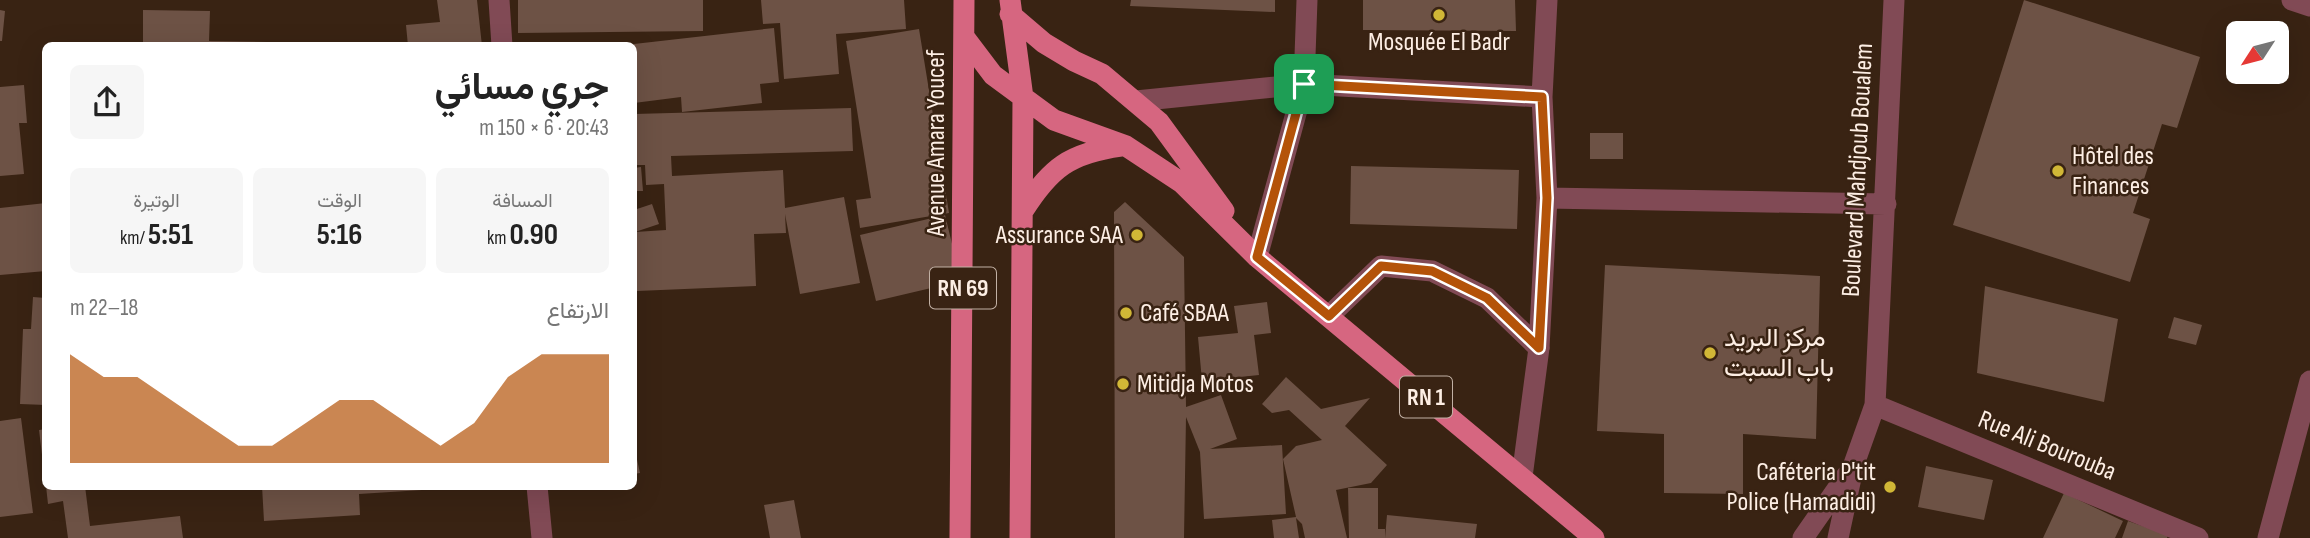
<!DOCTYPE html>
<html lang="ar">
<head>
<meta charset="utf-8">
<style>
	:root { --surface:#fff; --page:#f6f6f6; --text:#222; --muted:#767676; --accent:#b45309 }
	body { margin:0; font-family:"Sofia Sans Condensed",Vazirmatn,sans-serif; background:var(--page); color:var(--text); direction:rtl; height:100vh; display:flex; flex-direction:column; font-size:26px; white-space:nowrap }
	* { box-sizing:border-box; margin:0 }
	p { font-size:23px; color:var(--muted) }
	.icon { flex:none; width:38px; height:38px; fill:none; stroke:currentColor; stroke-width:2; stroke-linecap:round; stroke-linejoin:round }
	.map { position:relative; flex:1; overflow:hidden; direction:ltr }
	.details { position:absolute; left:42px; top:42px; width:595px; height:448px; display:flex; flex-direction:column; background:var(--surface); border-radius:10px; box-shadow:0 7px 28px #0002; direction:rtl }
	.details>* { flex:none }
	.needle { width:46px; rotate:234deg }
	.controls { position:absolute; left:2226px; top:21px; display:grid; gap:14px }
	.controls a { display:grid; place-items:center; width:63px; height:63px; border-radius:10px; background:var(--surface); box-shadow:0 7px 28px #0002; font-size:35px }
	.pin { position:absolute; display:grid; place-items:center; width:60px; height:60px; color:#fff; margin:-30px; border-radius:14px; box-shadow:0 4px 10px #0006 }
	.round { display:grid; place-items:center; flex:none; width:74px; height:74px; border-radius:10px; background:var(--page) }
	.headline { display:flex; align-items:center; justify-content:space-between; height:119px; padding:0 28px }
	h1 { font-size:38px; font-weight:700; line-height:52px }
	.stats { display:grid; grid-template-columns:repeat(3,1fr); gap:10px; height:119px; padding:7px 28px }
	.stats div { display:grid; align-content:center; border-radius:10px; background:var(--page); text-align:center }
	.stats b { font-size:30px; font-weight:700 }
	.stats small { font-size:19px; font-weight:400 }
	.stats p { font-size:19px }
	.chart { height:196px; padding:14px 28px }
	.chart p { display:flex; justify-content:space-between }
	.chart svg { width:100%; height:126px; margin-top:7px; fill:var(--accent); opacity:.7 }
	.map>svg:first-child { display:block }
</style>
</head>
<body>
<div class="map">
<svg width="2310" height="538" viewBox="0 0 2310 538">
	<rect width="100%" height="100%" fill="#392313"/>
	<path fill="#6d5245" d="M437 0H477L482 46H408L406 25 440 22Z
		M518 0H703V31L518 33Z
		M761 0H904L906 29 836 34 839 74 784 79 780 23 763 24Z
		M1131 0H1275V12L1130 6Z
		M1363 0H1515L1516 31 1363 30Z
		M2024 0 2200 57 2177 128 2162 124 2133 213 2150 219 2130 282 1953 225Z
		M0 10 5 11 2 41H0Z
		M143 10 210 11 209 41 320 43V46H143Z
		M774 28 779 82 760 84 762 103 682 112 681 97 634 103V44Z
		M919 29 949 213 860 228 856 200 871 198 846 41Z
		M24 85 27 123H19L24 174 0 176V87Z
		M851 108 853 151 671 156 672 176 783 170 785 208 844 197 860 283 800 294 785 214 786 233 754 234 756 286 637 291 634 210 652 204 659 224 635 232 666 230 664 184 646 185 645 165H634V114Z
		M1590 133H1623V159H1590Z
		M1351 166 1519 170 1517 229 1350 224Z
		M641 167 643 191H634V168Z
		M1125 202 1184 257 1186 407 1221 395 1237 439 1210 449 1282 445 1286 514 1204 519 1200 452 1186 417 1184 538H1115L1114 212Z
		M46 203V271L0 275V208Z
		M945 215 961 281 876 301 860 235Z
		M1605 265 1820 276 1816 439 1743 434V494L1664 493V434L1597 431Z
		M1985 286 2118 319 2104 402 1977 373Z
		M33 297 46 298V405L20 404 23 329H31Z
		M1267 302 1271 333 1254 335 1259 375 1202 381 1198 337 1238 333 1234 306Z
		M2174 317 2202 325 2196 345 2168 338Z
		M1286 377 1321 409 1370 398 1345 426 1387 465 1371 483 1336 490 1347 538H1305L1302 524 1296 518 1299 538H1274L1272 520 1296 517 1283 459 1296 446 1322 440 1289 410 1272 413 1262 404Z
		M21 418 33 513 0 517V421Z
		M46 429V471H44L39 430Z
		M634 446 640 473 634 474Z
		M1926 466 1993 480 1984 520 1918 507Z
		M46 486H85L90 526 180 516 183 538H68L63 501 48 504Z
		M262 486H422V490L359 494 360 515 264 521Z
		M1348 488H1378V529H1385V538H1349Z
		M2064 493 2123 521 2115 538H2043Z
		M794 500 801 538H770L764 505Z
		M1387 515 1477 524 1475 538H1385Z
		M2128 521 2168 535 2167 538H2122Z"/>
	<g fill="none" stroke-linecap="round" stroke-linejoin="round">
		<path stroke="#814a55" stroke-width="21" d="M1329 316 1381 266 1432 271 1487 298 1539 348"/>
		<path stroke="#814a55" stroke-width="21" d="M499 0 502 46
			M2292 0 2310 6
			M1136 101 1304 84 1542 97
			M1547 198 1886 204
			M1257 257 1304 84 1307 0
			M1875 405 2198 538
			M1522 477 1539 348 1547 198 1542 97 1547 0
			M537 486 542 538
			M1803 538 1847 475
			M1838 538 1854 464 1875 405 1894 0
			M2268 538 2310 381"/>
		<path stroke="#d66680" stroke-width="21" d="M1010 0 1023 98 1020 538
			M1010 14 1044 43 1074 61 1102 74 1159 122 1224 211
			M965 38 993 75 1054 120 1126 146 1182 183 1257 257 1594 538
			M1023 211C1050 168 1070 153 1121 146
			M960 538 964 0"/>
	</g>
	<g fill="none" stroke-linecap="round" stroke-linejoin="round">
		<g stroke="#fff" stroke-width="14">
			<path id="route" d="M1304 84 1542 97 1547 198 1539 348 1487 298 1432 271 1381 266 1329 316 1257 257Z"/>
		</g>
		<use href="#route" stroke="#b45309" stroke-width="9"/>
	</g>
	<g fill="#d1b736" stroke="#392313" stroke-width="2.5">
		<circle cx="1439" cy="15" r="7"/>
		<circle cx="2058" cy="171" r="7"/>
		<circle cx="1137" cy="235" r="7"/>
		<circle cx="1126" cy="313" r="7"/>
		<circle cx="1710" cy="353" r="7"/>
		<circle cx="1123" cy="384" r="7"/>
		<circle cx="1890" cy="487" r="7"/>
	</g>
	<g text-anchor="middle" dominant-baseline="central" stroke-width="5" stroke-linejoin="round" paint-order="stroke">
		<g fill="#392313" stroke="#c2b1a5" stroke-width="2">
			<rect x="930" y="267.5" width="66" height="41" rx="5"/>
			<rect x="1400" y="376.5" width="52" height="41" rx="5"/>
		</g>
		<g font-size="24" font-weight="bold" fill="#fdeee4">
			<text x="963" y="288">RN 69</text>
			<text x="1426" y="397">RN 1</text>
		</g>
		<g font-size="26" fill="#fdeee4" stroke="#392313" text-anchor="start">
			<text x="1439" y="42" text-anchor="middle">Mosquée El Badr</text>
			<text x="2072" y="156">Hôtel des<tspan x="2072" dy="30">Finances</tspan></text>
			<text x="1123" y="235" text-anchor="end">Assurance SAA</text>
			<text x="1140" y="313">Café SBAA</text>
			<text x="1724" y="338">مركز البريد<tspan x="1724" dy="30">باب السبت</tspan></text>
			<text x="1137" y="384">Mitidja Motos</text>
			<text x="1876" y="472" text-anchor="end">Caféteria P'tit<tspan x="1876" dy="30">Police (Hamadidi)</tspan></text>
		</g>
		<g font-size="26" fill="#fdeee4" stroke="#392313">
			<text transform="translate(936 143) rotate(-90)">Avenue Amara Youcef</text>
			<text transform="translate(1858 170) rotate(-87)">Boulevard Mahdjoub Boualem</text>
			<text transform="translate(2047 446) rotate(22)">Rue Ali Bourouba</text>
		</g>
	</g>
</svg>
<div class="controls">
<a><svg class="needle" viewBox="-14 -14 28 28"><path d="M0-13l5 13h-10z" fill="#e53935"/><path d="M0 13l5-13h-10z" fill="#767676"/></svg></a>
</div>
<div class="pin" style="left:1304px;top:84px;background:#1e9e55"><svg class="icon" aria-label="arrive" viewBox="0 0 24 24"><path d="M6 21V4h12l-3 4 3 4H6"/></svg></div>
<section class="details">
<div class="headline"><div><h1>جري مسائي</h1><p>20:43 · 6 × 150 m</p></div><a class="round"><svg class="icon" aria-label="share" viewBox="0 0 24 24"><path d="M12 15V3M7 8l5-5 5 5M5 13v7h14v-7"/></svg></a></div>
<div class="stats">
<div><p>المسافة</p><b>0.90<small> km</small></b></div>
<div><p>الوقت</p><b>5:16</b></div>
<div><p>الوتيرة</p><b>5:51<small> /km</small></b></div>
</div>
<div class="chart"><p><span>الارتفاع</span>18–22 m</p>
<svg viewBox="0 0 160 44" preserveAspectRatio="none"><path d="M0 44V6L10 14L20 14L30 22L40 30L50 38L60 38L70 30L80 22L90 22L100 30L110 38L120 30L130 14L140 6L150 6L160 6V44z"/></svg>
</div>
</section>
</div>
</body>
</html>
